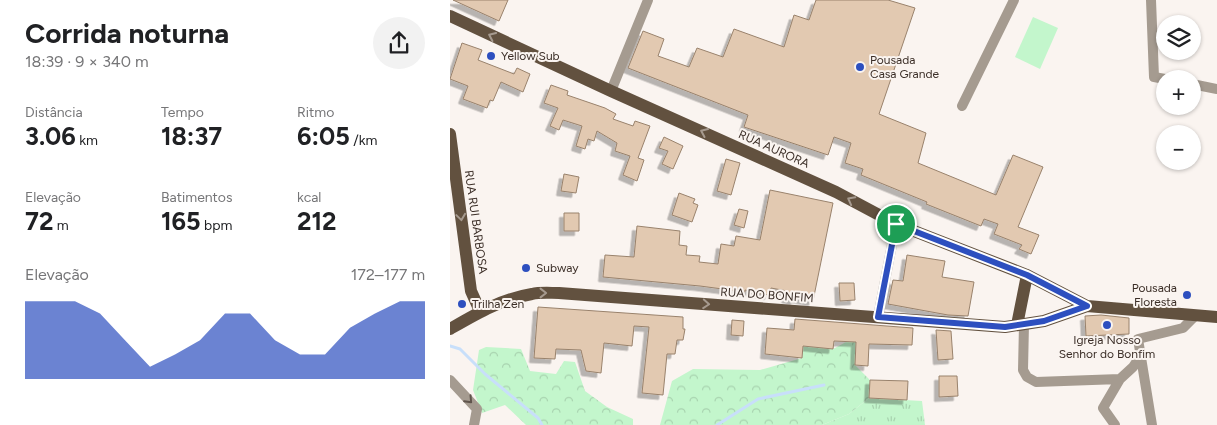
<!DOCTYPE html>
<html lang="pt">
<head>
<meta charset="utf-8">
<style>
	:root { --surface:#fff; --page:#f2f2f2; --text:#202124; --muted:#757577; --accent:#2d4fbf }
	body { margin:0; font-family:Figtree,sans-serif; background:var(--page); color:var(--text); height:100vh; display:flex; flex-direction:column; font-size:19px; white-space:nowrap }
	* { box-sizing:border-box; margin:0 }
	p { font-size:16px; color:var(--muted) }
	.icon { flex:none; width:28px; height:28px; fill:none; stroke:currentColor; stroke-width:2; stroke-linecap:round; stroke-linejoin:round }
	.map { position:relative; flex:1; overflow:hidden }
	.sheet { display:flex; flex-direction:column; background:var(--surface); width:450px }
	.sheet>* { flex:none }
	.controls { position:absolute; left:706px; top:15px; display:grid; gap:10px }
	.controls a { display:grid; place-items:center; width:45px; height:45px; border-radius:50%; background:var(--surface); box-shadow:0 1px 4px #0004; font-size:25px }
	.pin { position:absolute; display:grid; place-items:center; width:42px; height:42px; color:#fff; margin:-21px; border:2px solid #fff; border-radius:50%; box-shadow:0 1px 5px #0007 }
	.round { display:grid; place-items:center; flex:none; width:52px; height:52px; border-radius:26px; background:var(--page) }
	.overview { display:flex; align-items:center; justify-content:space-between; height:85px; padding:0 25px }
	h1 { font-size:28px; font-weight:700; line-height:38px }
	.stats { display:grid; grid-template-columns:repeat(3,1fr); gap:8px; height:85px; padding:5px 25px }
	.stats div { display:grid; align-content:center }
	.stats b { font-size:25px; font-weight:700 }
	.stats small { font-size:14px; font-weight:400 }
	.stats p { font-size:14px }
	.chart { height:140px; padding:10px 25px }
	.chart p { display:flex; justify-content:space-between }
	.chart svg { width:100%; height:90px; margin-top:5px; fill:var(--accent); opacity:.7 }
	main { display:flex; flex:1; min-height:0 }
	.map>svg:first-child { display:block }
</style>
</head>
<body>
<main>
<section class="sheet">
<div class="overview"><div><h1>Corrida noturna</h1><p>18:39 · 9 × 340 m</p></div><a class="round"><svg class="icon" aria-label="share" viewBox="0 0 24 24"><path d="M12 15V3M7 8l5-5 5 5M5 13v7h14v-7"/></svg></a></div>
<div class="stats">
<div><p>Distância</p><b>3.06<small> km</small></b></div>
<div><p>Tempo</p><b>18:37</b></div>
<div><p>Ritmo</p><b>6:05<small> /km</small></b></div>
</div>
<div class="stats">
<div><p>Elevação</p><b>72<small> m</small></b></div>
<div><p>Batimentos</p><b>165<small> bpm</small></b></div>
<div><p>kcal</p><b>212</b></div>
</div>
<div class="chart"><p><span>Elevação</span>172–177 m</p>
<svg viewBox="0 0 160 44" preserveAspectRatio="none"><path d="M0 44V6L10 6L20 6L30 12L40 25L50 38L60 32L70 25L80 12L90 12L100 25L110 32L120 32L130 19L140 12L150 6L160 6V44z"/></svg>
</div>
</section>
<div class="map">
<svg width="767" height="425" viewBox="0 0 767 425">
	<defs>
		<pattern id="grass-tufts" width="24" height="20" patternUnits="userSpaceOnUse" patternTransform="scale(1.25)"><rect width="24" height="20" fill="#c3f6cc"/><path d="M3 7l-1-3M5 7V3M7 7l1-3M15 17l-1-3M17 17v-4M19 17l1-3" fill="none" stroke="#a8d3af"/></pattern>
		<pattern id="forest-crowns" width="20" height="18" patternUnits="userSpaceOnUse" patternTransform="scale(1.25)"><rect width="20" height="18" fill="#c3f6cc"/><path d="M2 6a3 3 0 1 1 6 0M12 15a3 3 0 1 1 6 0" fill="none" stroke="#a8d3af"/></pattern>
		<filter id="shadow"><feDropShadow dx="-4.5" dy="4.5" stdDeviation="0" flood-color="#0004"/></filter>
	</defs>
	<rect width="100%" height="100%" fill="#faf4f0"/>
	<path fill="url(#grass-tufts)" d="M419 398 472 401 475 425H372L399 414Z"/>
	<path fill="url(#forest-crowns)" d="M396 342H406L405 365 420 380 419 398 399 414 372 425H210L222 381 243 369 310 370 352 358 353 346 383 349Z
		M36 347 71 349 80 371 106 374 114 361 125 362 135 391 157 407 183 419V425H76L55 405 32 413 23 390 29 350Z"/>
	<path fill="#c3f6cc" d="M583 17 608 28 590 69 565 57Z"/>
	<g fill="none" stroke-linecap="round" stroke-linejoin="round">
		<path stroke="#c8dffa" stroke-width="3" d="M0 346 10 349 35 374 88 418 92 425
			M267 425 308 399 374 385"/>
	</g>
	<path fill="#e2c9b1" stroke="#99826c" filter="url(#shadow)" d="M3 0H58L49 21Z
		M366 0H438L465 8 429 114 476 133 468 163 546 195 563 155 593 167 568 227 589 235 581 254 569 249 572 245 544 234 548 224 534 219 531 226 476 204 477 202 411 175 413 169 395 163 401 143 384 137 378 155 294 127 298 115 178 68 193 31 214 39 208 56 239 67 247 48 273 57 284 29 334 47 344 15 359 20Z
		M12 43 32 50 28 60 64 74 67 68 80 74 73 92 51 82 43 101 40 100 37 108 13 99 18 86 0 79Z
		M101 85 118 91 117 95 155 108 166 114 163 119 183 126 185 121 200 126 188 158 194 160 187 181 173 175 180 156 165 151 167 143 147 131 144 141 138 139 135 149 126 146 132 126 113 120 109 130 100 126 108 108 94 103Z
		M214 137 233 146 223 169 212 164 218 151 209 148Z
		M276 159 290 163 281 195 267 191Z
		M114 174 129 177 126 193 111 191Z
		M320 190 383 203 363 301 345 298V300L336 298 337 291 321 288 319 295 295 290V292L250 286 153 277 155 255 184 257 187 226 230 231 229 245 237 246 236 255 250 256 249 262 268 264 271 244 284 246 286 236 310 240Z
		M229 193 245 199 243 203 248 205 242 222 222 215Z
		M289 209 298 211 294 228 284 225Z
		M114 213H129V231H114Z
		M457 255 495 261 492 277 524 282 518 316 498 315 438 304 443 280 453 281Z
		M389 283H404L405 300 390 301Z
		M88 307 233 317V329H235L233 340H227L225 354H217L213 395 192 393 199 327 184 326 182 346 154 343 151 373 136 371 131 350 106 349 105 359 84 358Z
		M651 315 679 318V334L636 336 635 316Z
		M345 319 463 328 462 345 419 344 418 366 405 365 406 342 384 341 383 349 353 346 352 358 315 354 317 328 344 330Z
		M282 320 294 321 293 336 281 335Z
		M486 330 501 331 503 359 488 360Z
		M489 376H507L508 396 489 397Z
		M420 380 458 381 457 400 419 398Z"/>
	<g fill="none" stroke-linecap="round" stroke-linejoin="round">
		<path stroke="#a59b90" stroke-width="10" d="M701 0 704 77 715 79
			M742 84 767 89
			M161 91 198 0
			M512 106 564 0
			M428 317 446 224
			M574 324 573 370 577 377 586 382 670 379 683 367 691 355
			M0 380 27 409 24 425
			M665 425 653 408 670 379
			M702 425 688 339 733 328 746 315"/>
		<path stroke="#62513f" stroke-width="12" d="M0 16 161 91 386 192 446 224 577 275 637 306
			M0 134 21 291 30 311
			M567 325 577 275
			M0 329C26 314 51 299 82 294 90 292 100 293 109 293L555 327 594 321 637 306 767 317"/>
	</g>
	<defs><path id="oneway-chevron" d="M-2-3.5L2.5 0L-2 3.5" fill="none" stroke-width="1.6" stroke-linecap="round" stroke-linejoin="round" transform="scale(1.25)"/></defs>
	<g stroke="#a69a8f">
		<use href="#oneway-chevron" transform="translate(42 36) rotate(-155)"/>
		<use href="#oneway-chevron" transform="translate(254 132) rotate(-156)"/>
		<use href="#oneway-chevron" transform="translate(401 200) rotate(-152)"/>
		<use href="#oneway-chevron" transform="translate(11 217) rotate(82)"/>
		<use href="#oneway-chevron" transform="translate(93 293)"/>
		<use href="#oneway-chevron" transform="translate(256 304) rotate(4)"/>
	</g>
	<use stroke="#60544c" href="#oneway-chevron" transform="translate(19 400) rotate(47)"/>
	<g fill="none" stroke-linecap="round" stroke-linejoin="round">
		<g stroke="#fff" stroke-width="10">
			<path id="route" d="M446 224 577 275 637 306 594 321 555 327 428 317Z"/>
		</g>
		<use href="#route" stroke="#2d4fbf" stroke-width="6"/>
	</g>
	<g fill="#2d4fbf" stroke="#faf4f0" stroke-width="2">
		<circle cx="41" cy="56" r="5"/>
		<circle cx="410" cy="67" r="5"/>
		<circle cx="76" cy="268" r="5"/>
		<circle cx="737" cy="295" r="5"/>
		<circle cx="12" cy="304" r="5"/>
		<circle cx="657" cy="325" r="5"/>
	</g>
	<g text-anchor="middle" dominant-baseline="central" stroke-width="4" stroke-linejoin="round" paint-order="stroke">
		<g font-size="12" fill="#3b2e27" stroke="#faf4f0" text-anchor="start">
			<text x="51" y="56">Yellow Sub</text>
			<text x="420" y="60">Pousada<tspan x="420" dy="14">Casa Grande</tspan></text>
			<text x="86" y="268">Subway</text>
			<text x="727" y="288" text-anchor="end">Pousada<tspan x="727" dy="14">Floresta</tspan></text>
			<text x="22" y="304">Trilha Zen</text>
			<text x="657" y="340" text-anchor="middle">Igreja Nosso<tspan x="657" dy="14">Senhor do Bonfim</tspan></text>
		</g>
		<g font-size="12" fill="#3b2e27" stroke="#faf4f0">
			<text transform="translate(324 149) rotate(24)">RUA AURORA</text>
			<text transform="translate(26 222) rotate(82)">RUA RUI BARBOSA</text>
			<text transform="translate(317 295) rotate(4)">RUA DO BONFIM</text>
		</g>
	</g>
</svg>
<div class="controls">
<a><svg class="icon" aria-label="layers" viewBox="0 0 24 24"><path d="M12 4l9 5-9 5-9-5zM3 14l9 5 9-5"/></svg></a>
<a>+</a>
<a>−</a>
</div>
<div class="pin" style="left:446px;top:224px;background:#1e9e55"><svg class="icon" aria-label="arrive" viewBox="0 0 24 24"><path d="M6 21V4h12l-3 4 3 4H6"/></svg></div>
</div>
</main>
</body>
</html>
